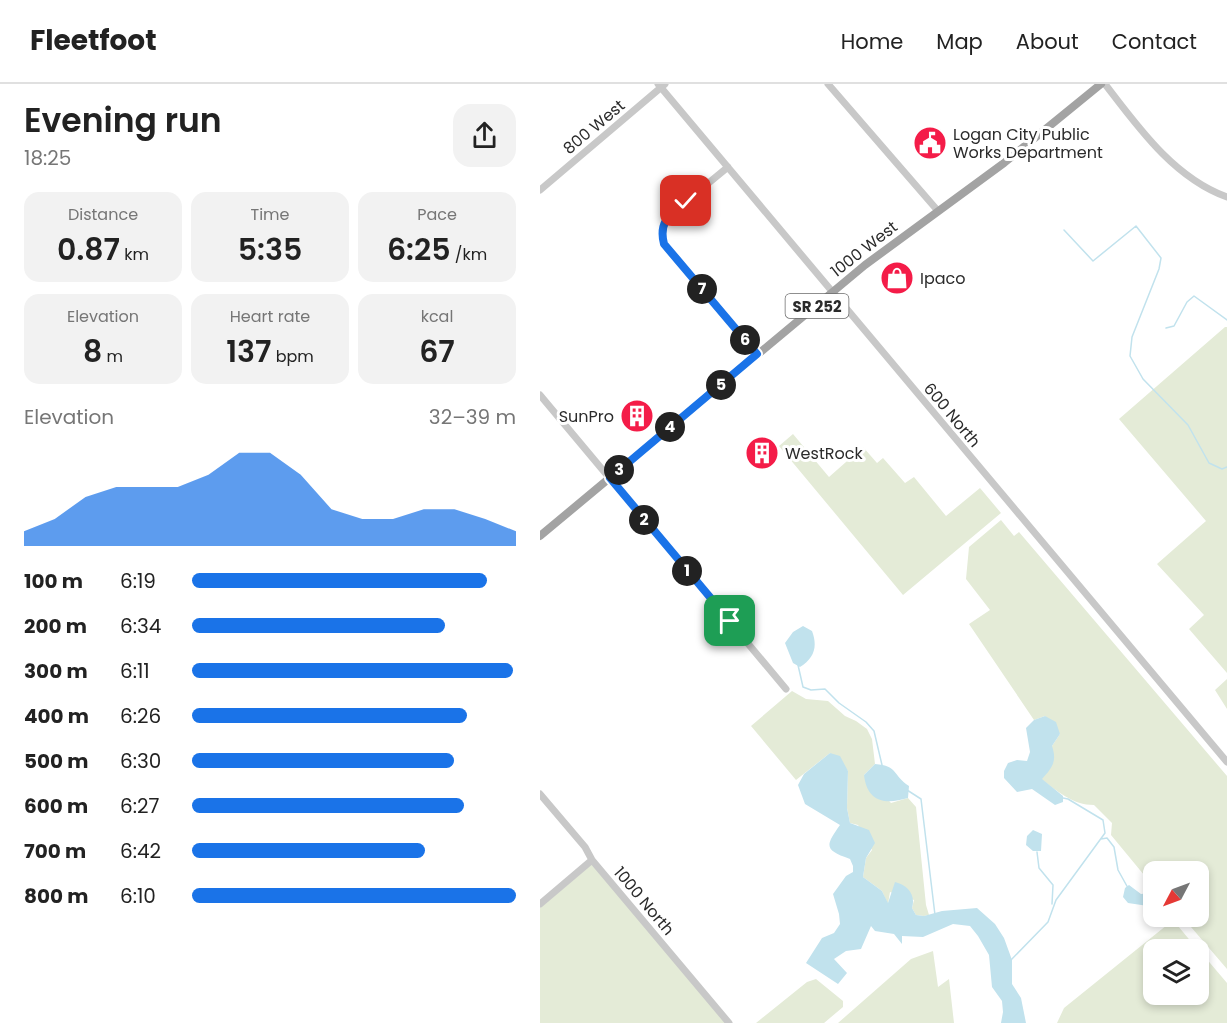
<!DOCTYPE html>
<html lang="en">
<head>
<meta charset="utf-8">
<style>
	:root { --surface:#fff; --page:#f2f2f2; --text:#222; --muted:#767676; --line:#e0e0e0; --accent:#1a73e8 }
	body { margin:0; font-family:Poppins,sans-serif; background:var(--page); color:var(--text); height:100vh; display:flex; flex-direction:column; font-size:22px; white-space:nowrap }
	* { box-sizing:border-box; margin:0 }
	p { font-size:20px; color:var(--muted) }
	.icon { flex:none; width:33px; height:33px; fill:none; stroke:currentColor; stroke-width:2; stroke-linecap:round; stroke-linejoin:round }
	.map { position:relative; flex:1; overflow:hidden }
	.sheet { display:flex; flex-direction:column; background:var(--surface); width:540px }
	.sheet>* { flex:none }
	.needle { width:39px; rotate:229deg }
	.tools { position:absolute; left:603px; top:777px; display:grid; gap:12px }
	.tools a { display:grid; place-items:center; width:66px; height:66px; border-radius:12px; background:var(--surface); box-shadow:0 3px 9px #0003; font-size:30px }
	.pin { position:absolute; display:grid; place-items:center; width:51px; height:51px; color:#fff; margin:-26px; border-radius:12px; box-shadow:0 3px 9px #0006 }
	.km { position:absolute; width:30px; height:30px; margin:-15px; border-radius:50%; background:#222; color:#fff; font-size:16px; line-height:30px; text-align:center }
	.round { display:grid; place-items:center; flex:none; width:63px; height:63px; border-radius:18px; background:var(--page) }
	.summary { display:flex; align-items:center; justify-content:space-between; height:102px; padding:0 24px }
	h1 { font-size:33px; font-weight:600; line-height:45px }
	.metrics { display:grid; grid-template-columns:repeat(3,1fr); gap:9px; height:102px; padding:6px 24px }
	.metrics div { display:grid; align-content:center; border-radius:15px; background:var(--page); text-align:center }
	.metrics b { font-size:30px; font-weight:600 }
	.metrics small { font-size:16px; font-weight:400 }
	.metrics p { font-size:16px }
	.chart { height:168px; padding:12px 24px }
	.chart p { display:flex; justify-content:space-between }
	.chart svg { width:100%; height:108px; margin-top:6px; fill:var(--accent); opacity:.7 }
	ul { padding:0 24px; list-style:none; font-size:20px }
	li { display:grid; grid-template-columns:96px 72px 1fr; align-items:center; height:45px }
	li i { height:15px; border-radius:8px; background:var(--accent) }
	header { display:flex; align-items:center; gap:36px; box-sizing:border-box; height:84px; padding:0 30px; background:var(--surface); border-bottom:2px solid var(--line) }
	header strong { font-size:28px }
	nav { display:flex; gap:33px; margin-inline-start:auto; font-size:21px }
	main { display:flex; flex:1; min-height:0 }
	.map>svg:first-child { display:block }
</style>
</head>
<body>
<header>
<strong>Fleetfoot</strong>
<nav><a>Home</a><a>Map</a><a>About</a><a>Contact</a></nav>
</header>
<main>
<section class="sheet">
<div class="summary"><div><h1>Evening run</h1><p>18:25</p></div><a class="round"><svg class="icon" aria-label="share" viewBox="0 0 24 24"><path d="M12 15V3M7 8l5-5 5 5M5 13v7h14v-7"/></svg></a></div>
<div class="metrics">
<div><p>Distance</p><b>0.87<small> km</small></b></div>
<div><p>Time</p><b>5:35</b></div>
<div><p>Pace</p><b>6:25<small> /km</small></b></div>
</div>
<div class="metrics">
<div><p>Elevation</p><b>8<small> m</small></b></div>
<div><p>Heart rate</p><b>137<small> bpm</small></b></div>
<div><p>kcal</p><b>67</b></div>
</div>
<div class="chart"><p><span>Elevation</span>32–39 m</p>
<svg viewBox="0 0 160 44" preserveAspectRatio="none"><path d="M0 44V38L10 33L20 24L30 20L40 20L50 20L60 15L70 6L80 6L90 15L100 29L110 33L120 33L130 29L140 29L150 33L160 38V44z"/></svg>
</div>
<ul>
<li><b>100 m</b>6:19<i style="width:91%"></i></li>
<li><b>200 m</b>6:34<i style="width:78%"></i></li>
<li><b>300 m</b>6:11<i style="width:99%"></i></li>
<li><b>400 m</b>6:26<i style="width:85%"></i></li>
<li><b>500 m</b>6:30<i style="width:81%"></i></li>
<li><b>600 m</b>6:27<i style="width:84%"></i></li>
<li><b>700 m</b>6:42<i style="width:72%"></i></li>
<li><b>800 m</b>6:10<i style="width:100%"></i></li>
</ul>
</section>
<div class="map">
<svg width="687" height="939" viewBox="0 0 687 939">
	<rect width="100%" height="100%" fill="#fff"/>
	<path fill="#e4ebd7" d="M685 243H687V589L649 545 664 531 617 480 666 437 579 335Z
		M253 350 289 393 323 363 337 379 343 374 365 399 374 393 406 432 440 404 461 429 363 511 239 362Z
		M461 436 474 452 479 448 687 692V885L645 836 646 833 658 832V788H614L613 794 609 797 571 751 572 739 554 721C533 721 517 707 501 695L512 662 520 650 505 632 494 636 429 540 450 526 426 495 429 463Z
		M687 595V625L675 606Z
		M252 607 266 615 288 617 305 632 316 637 327 645 332 655 335 680 324 691 351 719 368 714 376 723 386 821 389 831 384 832 376 831 372 824 374 816 350 808 348 820 342 807 323 793 326 774 332 766 318 741 310 739 307 724 308 687 290 669 256 696 211 642Z
		M52 780 186 939H0V824Z
		M627 841 638 842 658 866H614V910H658L659 866 687 899V939H517L524 924Z
		M393 867 398 903 409 895 414 939H298L371 875Z
		M276 895 303 917V923L284 939H216L267 898Z"/>
	<path fill="#c1e2ed" d="M263 542 272 547C278 563 274 574 260 583L253 579 245 559 253 548Z
		M505 632 516 638 520 650 512 662C517 677 513 683 502 695L523 712V718L515 721 492 705 477 708 464 694V687L468 679 477 676 487 677 490 668 486 644 494 636Z
		M290 669 300 672 308 687 307 724 310 739 329 746 335 759 326 774 323 793 342 807 348 819 355 798C368 801 376 811 372 824L376 831 384 832 402 827 437 824 455 840 464 854 472 876V900L481 914 486 939H461L463 928 462 917 452 903 449 871 438 852 430 842 413 840 383 853 362 852V860L354 850 335 847 331 842 321 865 306 867 294 875 307 889 298 900 266 879 282 854 294 849 300 840 299 830 293 810 306 792 313 788V782L310 775C284 766 285 762 300 741L265 720 258 701 264 690Z
		M335 680C359 682 352 691 369 702L368 714C345 721 327 718 324 691Z
		M493 746 502 750 501 767H493L486 761 487 752Z
		M589 801 601 810 610 809 613 804V820L608 822 588 819 583 813 585 804Z"/>
	<g fill="none" stroke-linecap="round" stroke-linejoin="round">
		<path stroke="#c1e2ed" stroke-width="1.5" d="M524 146 553 177 596 142 621 174 619 185 592 253 590 272 603 295 648 341 669 379 682 385 687 383
			M626 244 634 242 647 218 654 212 687 236
			M258 581 263 603 271 606 285 605 299 619 326 638 334 647 342 681
			M367 706 381 715 395 831
			M561 755 567 754 574 763 578 786 588 804
			M497 768 499 784 513 801 512 820
			M470 877 508 838 516 816 565 749 563 736 528 715 523 714"/>
		<path stroke="#c8c8c8" stroke-width="7" d="M118 0 687 678
			M288 0 398 127
			M565 0C598 43 634 94 687 113
			M188 83 126 134 123 147 124 160 217 270
			M0 106 125 0
			M0 311 246 605
			M0 710 45 763 52 776 189 939
			M0 820 52 776"/>
		<path stroke="#a3a3a3" stroke-width="8" d="M0 452 325 181 464 79 561 0"/>
	</g>
	<g fill="none" stroke-linecap="round" stroke-linejoin="round">
		<g stroke="#fff" stroke-width="12">
			<path id="route" d="M146 117C131 130 118 137 124 160L217 270 70 394 190 537"/>
		</g>
		<use href="#route" stroke="#1a73e8" stroke-width="8"/>
	</g>
	<defs>
		<g id="civic-disc" transform="scale(1.725)"><circle r="9.5" fill="#f41c48" stroke="#fff"/><path d="M-.6-6.5H3V-4.5H.6V-3L4-1V1h2V6H-6V1h2V-1L-.6-3ZM-1.2 2.5V6h2.4V2.5Z" fill="#fff"/></g>
		<g id="shop-disc" transform="scale(1.725)"><circle r="9.5" fill="#f41c48" stroke="#fff"/><path d="M-5-2.5h2.3a2.7 3.5 0 0 1 5.4 0H5L5.5 6h-11ZM-1.5-2.5h3a1.5 2.3 0 0 0-3 0Z" fill="#fff"/></g>
		<g id="building-disc" transform="scale(1.725)"><circle r="9.5" fill="#f41c48" stroke="#fff"/><path d="M-4-6H4V6H1V3H-1V6H-4ZM-2.5-4.3h1.7v1.8h-1.7ZM.8-4.3h1.7v1.8H.8ZM-2.5-1h1.7V.8h-1.7ZM.8-1h1.7V.8H.8Z" fill="#fff"/></g>
	</defs>
	<g fill-rule="evenodd">
		<use href="#civic-disc" x="390" y="59"/>
		<use href="#shop-disc" x="357" y="194"/>
		<use href="#building-disc" x="97" y="332"/>
		<use href="#building-disc" x="222" y="369"/>
	</g>
	<g text-anchor="middle" dominant-baseline="central" stroke-width="6" stroke-linejoin="round" paint-order="stroke">
		<rect fill="#fff" stroke="#6b6b6b" stroke-width="1.5" x="245.5" y="210" width="63" height="24" rx="4.5"/>
		<g font-size="15" font-weight="bold" fill="#2b2b2b">
			<text x="277" y="222">SR 252</text>
		</g>
		<g font-size="16" fill="#2b2b2b" stroke="#fff">
			<text transform="translate(54 43) rotate(-40)">800 West</text>
			<text transform="translate(324 165) rotate(-38)">1000 West</text>
			<text transform="translate(412 331) rotate(50)">600 North</text>
			<text transform="translate(104 817) rotate(50)">1000 North</text>
		</g>
		<g font-size="16" fill="#2b2b2b" stroke="#fff" text-anchor="start">
			<text x="413" y="50">Logan City Public<tspan x="413" dy="18">Works Department</tspan></text>
			<text x="380" y="194">Ipaco</text>
			<text x="74" y="332" text-anchor="end">SunPro</text>
			<text x="245" y="369">WestRock</text>
		</g>
	</g>
</svg>
<div class="tools">
<a><svg class="needle" viewBox="-14 -14 28 28"><path d="M0-13l5 13h-10z" fill="#e53935"/><path d="M0 13l5-13h-10z" fill="#767676"/></svg></a>
<a><svg class="icon" aria-label="layers" viewBox="0 0 24 24"><path d="M12 4l9 5-9 5-9-5zM3 14l9 5 9-5"/></svg></a>
</div>
<div class="pin" style="left:190px;top:537px;background:#1e9e55"><svg class="icon" aria-label="arrive" viewBox="0 0 24 24"><path d="M6 21V4h12l-3 4 3 4H6"/></svg></div>
<div class="pin" style="left:146px;top:117px;background:#d93025"><svg class="icon" aria-label="check" viewBox="0 0 24 24"><path d="M5 12l5 5 9-10"/></svg></div>
<b class="km" style="left:147px;top:487px">1</b>
<b class="km" style="left:104px;top:436px">2</b>
<b class="km" style="left:79px;top:386px">3</b>
<b class="km" style="left:130px;top:343px">4</b>
<b class="km" style="left:181px;top:301px">5</b>
<b class="km" style="left:205px;top:256px">6</b>
<b class="km" style="left:162px;top:205px">7</b>
</div>
</main>
</body>
</html>
